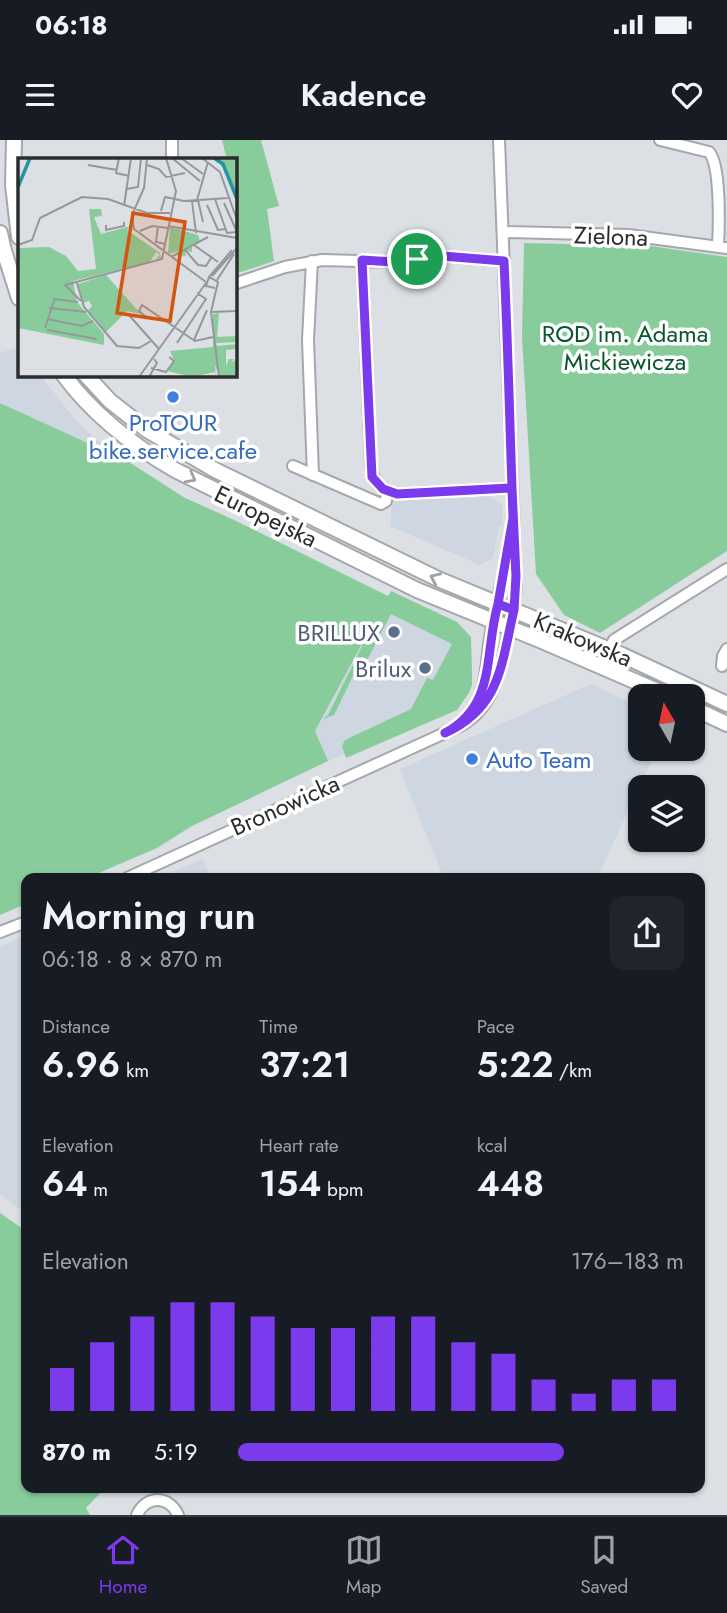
<!DOCTYPE html>
<html lang="en">
<head>
<meta charset="utf-8">
<style>
	:root { --surface:#171b24; --page:#20242c; --text:#f1f3f6; --muted:#9ea1a6; --line:#363941; --accent:#7c3aed }
	body { margin:0; font-family:Jost,sans-serif; background:var(--page); color:var(--text); height:100vh; display:flex; flex-direction:column; font-size:26px; white-space:nowrap }
	* { box-sizing:border-box; margin:0 }
	p { font-size:23px; color:var(--muted) }
	.icon { flex:none; width:38px; height:38px; fill:none; stroke:currentColor; stroke-width:2; stroke-linecap:round; stroke-linejoin:round }
	.map { position:relative; flex:1; overflow:hidden }
	.drawer { position:absolute; left:21px; top:733px; width:684px; height:620px; display:flex; flex-direction:column; background:var(--surface); border-radius:14px; box-shadow:0 2px 5px #0004 }
	.drawer>* { flex:none }
	.needle { width:46px; rotate:351deg }
	.fabs { position:absolute; left:628px; top:544px; display:grid; gap:14px }
	.fabs a { display:grid; place-items:center; width:77px; height:77px; border-radius:14px; background:var(--surface); box-shadow:0 2px 5px #0004; font-size:35px }
	.pin { position:absolute; display:grid; place-items:center; width:60px; height:60px; color:#fff; margin:-30px; border:4px solid #fff; border-radius:50%; box-shadow:0 2px 7px #0007 }
	.round { display:grid; place-items:center; flex:none; width:74px; height:74px; border-radius:14px; background:var(--page) }
	.headline { display:flex; align-items:center; justify-content:space-between; height:119px; padding:0 21px }
	h1 { font-size:38px; font-weight:600; line-height:52px }
	.figures { display:grid; grid-template-columns:repeat(3,1fr); gap:10px; height:119px; padding:7px 21px }
	.figures div { display:grid; align-content:center }
	.figures b { font-size:35px; font-weight:600 }
	.figures small { font-size:19px; font-weight:400 }
	.figures p { font-size:19px }
	.chart { height:196px; padding:14px 21px }
	.chart p { display:flex; justify-content:space-between }
	.chart svg { width:100%; height:126px; margin-top:7px; stroke:var(--accent); stroke-width:6 }
	ul { padding:0 21px; list-style:none; font-size:23px }
	li { display:grid; grid-template-columns:112px 84px 1fr; align-items:center; height:52px }
	li i { height:18px; border-radius:9px; background:var(--accent) }
	.status { display:flex; justify-content:space-between; align-items:center; height:49px; padding:0 35px; background:var(--surface); direction:ltr }
	.status svg { height:19px; fill:currentColor }
	header { display:flex; justify-content:space-between; align-items:center; height:91px; padding:0 21px; background:var(--surface); font-size:32px; font-weight:600 }
	.tabs { display:flex; justify-content:space-around; align-items:center; height:98px; border-top:2px solid var(--line); background:var(--surface); font-size:19px; color:var(--muted) }
	.tabs a { display:grid; justify-items:center; gap:4px }
	.tabs .on { color:var(--accent) }
	.map>svg:first-child { display:block }
</style>
</head>
<body>
<div class="status"><b>06:18</b><svg viewBox="0 0 49 12"><path d="M0 12V9h3v3zM5 12V6h3v6zM10 12V3h3v9zM15 12V0h3v12zM26 1h20v11H26zM47 4h2v5h-2z"/></svg></div>
<header><svg class="icon" aria-label="menu" viewBox="0 0 24 24"><path d="M4 6h16M4 12h16M4 18h16"/></svg>Kadence<svg class="icon" aria-label="heart" viewBox="0 0 24 24"><path d="M12 20l-8-8c-3-5 5-10 8-4 3-6 11-1 8 4z"/></svg></header>
<div class="map">
<svg width="727" height="1375" viewBox="0 0 727 1375">
	<rect width="100%" height="100%" fill="#dce0e4"/>
	<path fill="#cdd6e1" d="M19 207V234L40 235 78 283 118 318 0 263V213Z
		M492 357 502 364V386H499L493 418 480 425 390 386 392 361Z
		M388 456 468 496 459 565 328 621 315 591Z
		M591 544 640 567V609H657L601 729 602 738H437L441 731 400 629Z
		M203 719 211 738H158Z
		M26 795V1074L0 1054V807Z"/>
	<path fill="#89cc9b" d="M222 0H261L279 66 267 69 274 121 235 134 234 19H211L226 16Z
		M524 103 650 106 727 117V411L600 493 564 475 536 434 522 197Z
		M0 263 129 322 185 358 230 378 388 456 391 451 457 482 471 497 472 532V545L469 553 457 570 346 618 342 606 345 600 411 569 427 538 433 540 452 504 391 474 365 524 360 522 334 575 323 579 328 575 377 476 315 591 328 621 192 686 157 708 87 738H26V764L0 775Z
		M0 1073 26 1091V1348H105L86 1368 90 1375H0Z"/>
	<g fill="none" stroke-linecap="round" stroke-linejoin="round">
		<g stroke="#a4a8ac" stroke-width="14">
			<path id="minor" d="M660 0 709 12C721 25 719 87 718 107
				M172 19V0
				M503 92 628 95 727 108
				M362 120 371 324C372 342 380 350 397 354L512 348
				M312 121 308 200 313 335
				M234 144 285 127 322 120 394 122 431 115 504 121
				M293 326 381 364 386 361 387 351
				M609 510 614 500 727 429
				M722 526 723 516 727 509
				M471 572C490 545 485 517 492 487 497 459 505 433 509 405
				M127 738 460 586C491 569 497 540 505 508 510 487 515 466 516 444L499 0
				M0 792 26 782
				M137 1375C146 1355 169 1355 178 1375"/>
		</g>
		<g stroke="#a4a8ac" stroke-width="18">
			<path id="major" d="M14 0 13 45 19 97
				M0 93 4 111 19 158
				M63 234C93 275 132 305 175 330L417 450 542 501 669 556
				M85 234 110 261 147 290 215 330 438 439 622 515 727 564
				M693 568 727 584"/>
		</g>
		<use href="#minor" stroke="#fff" stroke-width="10"/>
		<use href="#major" stroke="#fff" stroke-width="14"/>
	</g>
	<defs><path id="oneway-chevron" d="M-2-3.5L2.5 0L-2 3.5" fill="none" stroke-width="1.6" stroke-linecap="round" stroke-linejoin="round" transform="scale(1.75)"/></defs>
	<g stroke="#a0a0a1">
		<use href="#oneway-chevron" transform="translate(191 338) rotate(28)"/>
		<use href="#oneway-chevron" transform="translate(435 438) rotate(-156)"/>
	</g>
	<g fill="none" stroke-linecap="round" stroke-linejoin="round">
		<g stroke="#fff" stroke-width="14">
			<path id="route" d="M417 119 430 115 504 121C508 207 510 292 513 378L498 464 514 470C501 525 501 567 445 593 497 565 484 513 498 464L514 470 516 436 512 348 397 354 383 349 372 337 362 120 394 122 417 119"/>
		</g>
		<use href="#route" stroke="#7c3aed" stroke-width="9"/>
	</g>
	<g fill="#3f7fe0" stroke="#fff" stroke-width="2.5">
		<circle cx="173" cy="257" r="7"/>
		<circle cx="472" cy="619" r="7"/>
	</g>
	<g fill="#5c6f8a" stroke="#fff" stroke-width="2.5">
		<circle cx="394" cy="492" r="7"/>
		<circle cx="425" cy="528" r="7"/>
	</g>
	<g text-anchor="middle" dominant-baseline="central" stroke-width="7" stroke-linejoin="round" paint-order="stroke">
		<g font-size="24" fill="#2b2c2e" stroke="#fff">
			<text transform="translate(611 96) rotate(2)">Zielona</text>
			<text transform="translate(266 376) rotate(26)">Europejska</text>
			<text transform="translate(583 499) rotate(23)">Krakowska</text>
			<text transform="translate(285 665) rotate(-24)">Bronowicka</text>
		</g>
		<g font-size="24" fill="#06572b" stroke="#fff">
			<text x="625" y="193">ROD im. Adama<tspan x="625" dy="28">Mickiewicza</tspan></text>
		</g>
		<g font-size="24" fill="#366cbe" stroke="#fff">
			<text x="173" y="282">ProTOUR<tspan x="173" dy="28">bike.service.cafe</tspan></text>
			<text x="486" y="619" text-anchor="start">Auto Team</text>
		</g>
		<g font-size="24" fill="#4e5e75" stroke="#fff" text-anchor="end">
			<text x="380" y="492">BRILLUX</text>
			<text x="411" y="528">Brilux</text>
		</g>
	</g>
	<g transform="translate(18 18)">
		<rect width="219" height="219" fill="#dce0e4"/>
		<path d="M195 0H219V43L209 13ZM71 51H83L84 58 76 59 83 76 113 68 109 72 142 95 143 100 138 101 142 97 138 94 132 104 55 123 59 144 86 176V187L0 170V90L31 89 48 98 60 113 78 111ZM152 69 180 77 182 84 166 92 174 89V94L167 93 168 98 159 100 167 98 158 97 166 92 150 96ZM88 117 123 156 109 153 88 174 69 153 74 148 71 143 65 145 60 126ZM201 155 199 179 219 178V184L198 185 199 188 219 186V191L208 192V208L211 201H216L213 205 219 201V217L202 219 197 207 198 219 197 214 174 219 150 213 156 202 152 193 195 189V156Z" fill="#89cc9b"/>
		<path fill="none" stroke="#2195a1" stroke-width="3.5" d="M196 0 205 6 219 41M0 29 12 0"/>
		<path fill="none" stroke="#95989b" stroke-width="2" d="M101 0 98 15 111 18M129 0 126 30 114 57 116 71 188 124M154 0 182 23M163 0 185 16M184 0 202 14 219 62M70 7 99 12M129 7 141 11 148 19 167 15M109 31 120 29 123 0M197 41 209 75M179 42 190 4M180 42 185 64M174 43 178 75M206 45 219 74 208 75M189 47 200 72 208 71M106 48 113 0M143 53 147 39 166 43 210 40M88 67V72L106 68V64M140 68 138 84 147 86M150 68 219 80M122 73 134 68 150 70M0 87 14 82 22 60 64 39 90 41 129 55H152M176 87 200 104M167 92 180 107 188 108 193 100M153 99 190 79M194 118 219 90M191 119 214 92M199 122 216 96M59 125 66 149 99 188 121 190 133 183M197 130 188 128 191 119 200 124 193 154 201 219M37 141 60 144M63 143 47 127 144 101 158 33 148 0M31 150 68 154M193 154 219 153M110 156 141 191M128 159 121 153 124 147 177 183 195 179M29 161 64 168 75 163M27 170 37 140M29 172 79 181M176 182 189 152M159 185 188 141 179 135M133 210 148 214 156 203 151 199M121 219 188 125M131 219 139 205 136 201"/>
		<path fill="#d5540f" fill-opacity="0.15" stroke="#d5540f" stroke-width="3.5" d="M115 55 167 64 152 163 99 155Z"/>
		<rect width="219" height="219" fill="none" stroke="#2b2c2e" stroke-width="3.5"/>
	</g>
</svg>
<div class="fabs">
<a><svg class="needle" viewBox="-14 -14 28 28"><path d="M0-13l5 13h-10z" fill="#e53935"/><path d="M0 13l5-13h-10z" fill="#9ea1a6"/></svg></a>
<a><svg class="icon" aria-label="layers" viewBox="0 0 24 24"><path d="M12 4l9 5-9 5-9-5zM3 14l9 5 9-5"/></svg></a>
</div>
<div class="pin" style="left:417px;top:119px;background:#1e9e55"><svg class="icon" aria-label="arrive" viewBox="0 0 24 24"><path d="M6 21V4h12l-3 4 3 4H6"/></svg></div>
<section class="drawer">
<div class="headline"><div><h1>Morning run</h1><p>06:18 · 8 × 870 m</p></div><a class="round"><svg class="icon" aria-label="share" viewBox="0 0 24 24"><path d="M12 15V3M7 8l5-5 5 5M5 13v7h14v-7"/></svg></a></div>
<div class="figures">
<div><p>Distance</p><b>6.96<small> km</small></b></div>
<div><p>Time</p><b>37:21</b></div>
<div><p>Pace</p><b>5:22<small> /km</small></b></div>
</div>
<div class="figures">
<div><p>Elevation</p><b>64<small> m</small></b></div>
<div><p>Heart rate</p><b>154<small> bpm</small></b></div>
<div><p>kcal</p><b>448</b></div>
</div>
<div class="chart"><p><span>Elevation</span>176–183 m</p>
<svg viewBox="0 0 160 44" preserveAspectRatio="none"><path d="M5 44V29M15 44V20M25 44V11M35 44V6M45 44V6M55 44V11M65 44V15M75 44V15M85 44V11M95 44V11M105 44V20M115 44V24M125 44V33M135 44V38M145 44V33M155 44V33"/></svg>
</div>
<ul>
<li><b>870 m</b>5:19<i style="width:73%"></i></li>
</ul>
</section>
</div>
<nav class="tabs">
<a class="on"><svg class="icon" aria-label="home" viewBox="0 0 24 24"><path d="M3 11l9-7 9 7M6 9v11h12V9"/></svg>Home</a>
<a><svg class="icon" aria-label="map" viewBox="0 0 24 24"><path d="M3 6l6-2 6 2 6-2v14l-6 2-6-2-6 2zM9 4v14M15 6v14"/></svg>Map</a>
<a><svg class="icon" aria-label="saved" viewBox="0 0 24 24"><path d="M7 4h10v16l-5-4-5 4z"/></svg>Saved</a>
</nav>
</body>
</html>
